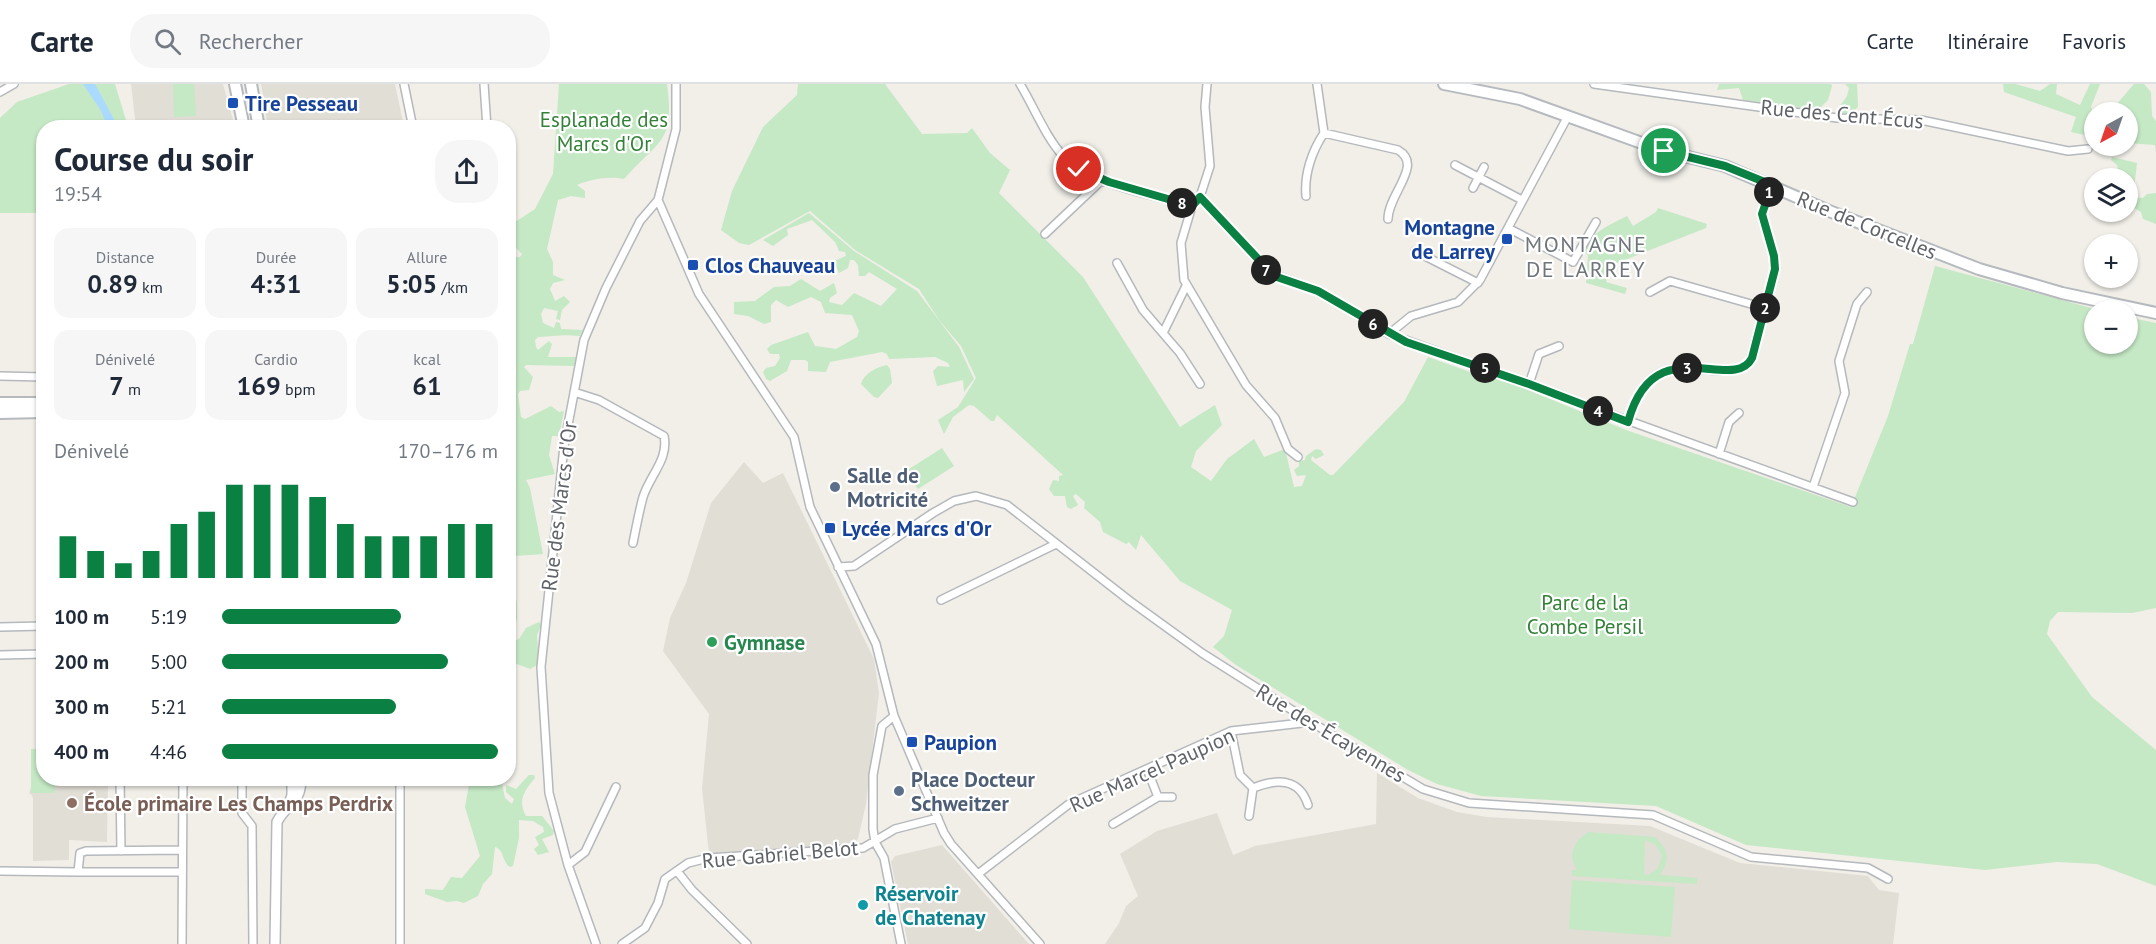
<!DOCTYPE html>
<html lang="fr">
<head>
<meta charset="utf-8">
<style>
	:root { --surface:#fff; --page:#f6f6f7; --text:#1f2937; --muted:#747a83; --line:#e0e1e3; --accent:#0b8043 }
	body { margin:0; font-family:"PT Sans",sans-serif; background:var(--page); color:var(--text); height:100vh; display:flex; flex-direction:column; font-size:22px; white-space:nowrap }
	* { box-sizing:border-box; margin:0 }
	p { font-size:20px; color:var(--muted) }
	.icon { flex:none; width:33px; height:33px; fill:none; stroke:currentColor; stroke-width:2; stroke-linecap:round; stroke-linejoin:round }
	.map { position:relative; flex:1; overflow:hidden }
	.drawer { position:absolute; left:36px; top:36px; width:480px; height:666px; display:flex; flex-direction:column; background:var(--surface); border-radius:24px; box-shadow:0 2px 4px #0004 }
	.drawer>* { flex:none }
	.needle { width:39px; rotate:220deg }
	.buttons { position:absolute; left:2084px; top:18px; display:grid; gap:12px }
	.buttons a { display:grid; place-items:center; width:54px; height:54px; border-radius:50%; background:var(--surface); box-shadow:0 2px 4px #0004; font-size:30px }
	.pin { position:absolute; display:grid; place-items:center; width:51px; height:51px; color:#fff; margin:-26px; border:3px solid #fff; border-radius:50%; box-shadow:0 2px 6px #0007 }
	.km { position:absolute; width:30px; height:30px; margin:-15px; border-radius:50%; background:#222; color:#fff; font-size:16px; line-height:30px; text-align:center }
	.round { display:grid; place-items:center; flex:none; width:63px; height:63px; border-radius:24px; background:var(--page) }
	.head { display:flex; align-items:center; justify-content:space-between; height:102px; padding:0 18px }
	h1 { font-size:33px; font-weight:800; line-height:45px }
	.metrics { display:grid; grid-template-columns:repeat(3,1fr); gap:9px; height:102px; padding:6px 18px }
	.metrics div { display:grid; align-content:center; border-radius:15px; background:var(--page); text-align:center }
	.metrics b { font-size:26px; font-weight:800 }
	.metrics small { font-size:16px; font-weight:400 }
	.metrics p { font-size:16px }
	.chart { height:168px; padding:12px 18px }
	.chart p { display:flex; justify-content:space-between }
	.chart svg { width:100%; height:108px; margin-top:6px; stroke:var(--accent); stroke-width:6 }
	ul { padding:0 18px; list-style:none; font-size:20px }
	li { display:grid; grid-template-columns:96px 72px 1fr; align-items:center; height:45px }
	li i { height:15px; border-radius:8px; background:var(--accent) }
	header { display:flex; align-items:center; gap:36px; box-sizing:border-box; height:84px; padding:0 30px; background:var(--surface); border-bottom:2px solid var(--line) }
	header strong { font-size:28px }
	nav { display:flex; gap:33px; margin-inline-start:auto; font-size:21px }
	.search { width:420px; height:54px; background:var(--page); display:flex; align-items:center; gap:15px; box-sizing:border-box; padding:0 21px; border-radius:24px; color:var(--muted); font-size:22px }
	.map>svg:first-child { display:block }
</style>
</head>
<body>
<header>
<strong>Carte</strong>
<div class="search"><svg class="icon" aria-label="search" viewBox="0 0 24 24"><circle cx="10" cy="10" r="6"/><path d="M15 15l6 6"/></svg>Rechercher</div>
<nav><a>Carte</a><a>Itinéraire</a><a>Favoris</a></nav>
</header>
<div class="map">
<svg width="2156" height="860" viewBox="0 0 2156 860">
	<rect width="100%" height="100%" fill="#f1efe8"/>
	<path fill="#e1ded6" d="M131 0H223L235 43H136Z
		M261 0H395L404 43H268Z
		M744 378 763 399 783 389 874 575 879 609 866 720 858 755 853 760 709 770 702 704 709 630 663 567 670 534 686 499 711 419Z
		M31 665H43L44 694 108 695 107 758 69 756V776L33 777V714L31 710H29L31 703Z
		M1377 689 1418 714 1457 728 1487 733 1650 742 1740 779 1868 792 1879 806 1899 809 1893 860H1105L1119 839 1126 822 1138 812 1120 770 1157 747 1217 729 1233 771 1255 762 1376 740Z
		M942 761 1029 860H908L891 778 895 772Z"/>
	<path fill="#c5e8c5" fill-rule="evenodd" d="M69 0H115L128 43 44 44 43 129H0V34L17 18Z
		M173 0H194L196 32 174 33Z
		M559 0H667C675 60 659 55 624 95 610 92 591 95 577 101L585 107V114L571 112 558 116 547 165 553 178V191L565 196 553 199 550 205 555 217 564 212 570 218 562 226 560 236 556 235 558 227 544 224 541 230 543 239 554 244 556 238 560 239 561 245 582 246 580 252C563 250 555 252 538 253L535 256 536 263 538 266 549 257 552 260 548 273H577L576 282 526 281 524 283 533 293 529 306 520 307 518 310 521 333 525 335 551 322 559 328 564 327 559 352H552L549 371 555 390 526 396 530 404 543 470 515 472 510 513 517 517V535L511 554 513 557 519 555 526 544 539 538 541 541 537 551 539 580 530 585 517 580 509 590 508 173H520L522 170 516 164 509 166V142L535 125 553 90Z
		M798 0H885L922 50 967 49 972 44 990 69 1010 86 999 109 1083 193 1180 343 1215 321 1222 341 1196 367 1191 383 1211 397 1227 375 1254 355 1264 373 1285 365 1294 403 1302 402 1306 391 1297 392 1294 386 1299 382V377L1305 376 1306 372 1316 365 1321 366 1324 371 1316 375 1312 372 1311 376 1330 391H1333L1404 318 1428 273 1484 293 1486 289 1626 346 1851 423 1888 332 1910 260H1913L1935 182 2099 226H2094V260H2127V233L2156 239V524L2132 529 2058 528 2050 537 2047 550 2092 613 2156 666V802L2097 780 2057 778 1985 786 1746 761 1656 722 1481 712 1437 700 1408 686 1236 581 1213 563 1224 552 1232 526 1180 497 1141 451 1136 466 1129 458 1126 460 1103 448 1100 438 1084 424 1085 418 1076 410 1073 412 1078 421 1071 425 1067 423 1065 412H1054L1049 405 1053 396 1059 397V392L1063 391 997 331 994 337H991L974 322 969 321 953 333 944 350 938 336 958 323 976 294 961 262 939 236 919 205 855 166 810 127 749 161 739 159 721 146 732 107 763 43 797 11Z
		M1719 0H1831L1832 2 1828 16 1818 26 1743 16 1739 4 1717 6Z
		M1845 0H1857L1858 23 1851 29H1840L1837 26 1847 12 1849 4Z
		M2003 0H2015L2040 7 2050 0H2057L2056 10 2080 21 2090 0H2100L2091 23 2094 30V53L2071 48 2076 33 2004 8Z
		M2134 0H2144L2151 8 2152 32 2156 37V68L2155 61 2127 59V28H2110Z
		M2112 73 2137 79 2133 113 2143 114 2147 110 2156 109V140L2143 135 2141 128C2123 118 2127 113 2127 94H2120L2117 81 2111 76Z
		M1658 124 1707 140 1706 144 1612 181 1606 198 1627 204 1625 210 1586 199 1588 171 1585 169C1585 150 1612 140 1627 132L1633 142 1656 128Z
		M809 129 854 167 917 207 959 263 974 295 964 308 963 296 937 302 933 287 938 282 950 283 948 279 935 273 889 275 887 270 882 268 830 278 826 288 808 287V278L805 276H791L787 287 770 297 766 295 763 288 766 284 775 282 780 274 779 270H770L767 265 771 261 808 248 815 262 836 265 857 253 859 247 852 231 825 229 821 218 811 213 788 223 776 216 771 221V238L764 240 748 232 734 230V218L755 217 774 203 790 202 801 195 820 207 834 199 837 209 830 214 829 218 842 221 854 209 881 222 897 205 869 188 865 192H859L858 181 854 176H850L848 184 839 189 834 177 846 172 845 168 839 167 835 158 812 136 787 145 788 151 773 162 763 156Z
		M887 281 890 285 892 299 878 314 874 313 861 300C864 289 877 283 887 281Z
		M942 364 954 382 918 405 906 387Z
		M31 665H43L44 694 55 695V709H31Z
		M529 691H534L535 694C525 706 517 716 526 732H542L554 747 553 751 542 755 549 768 538 771 534 765 539 761 535 753 544 748 543 743 533 737 519 736V754L513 782 510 783C502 778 504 765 495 763L492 790 483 800 478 812 464 819 457 817 447 818 425 810V805L443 806 451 793 462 794 480 772 465 723 470 695H501L505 714 512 720 514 715 506 708V701L516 705Z
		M1589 748 1655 753C1669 766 1670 776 1660 791L1697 794V800L1572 792V786H1577C1567 771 1574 756 1589 748ZM1645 756 1656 761 1662 772 1658 784 1649 791 1644 790Z
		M1572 796 1675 803 1671 853 1569 845Z"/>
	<path fill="#aadaff" d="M83 0H95L118 43H108L100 25Z"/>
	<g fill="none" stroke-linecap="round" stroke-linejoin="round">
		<g stroke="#b5b8bc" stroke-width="10">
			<path id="minor" d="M404 0 413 44
				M484 0 487 44
				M1020 0C1034 23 1045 52 1063 72 1089 101 1154 111 1192 122
				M1207 0 1205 23 1210 82 1200 113 1192 122 1181 159 1184 196 1246 301 1275 334 1288 365 1298 373
				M1594 0 1837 34 1921 36 2068 67 2088 65
				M0 8 14 0
				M1324 49 1398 66C1424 81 1388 110 1388 135
				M1455 81 1522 116
				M1473 104 1484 83
				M1306 112C1304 90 1312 67 1324 49L1317 0
				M1200 113 1270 189 1318 207 1389 250 1853 418
				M658 116 699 210 794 353 810 423 876 560 894 632 944 749 951 760 1040 860
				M1508 144 1573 178 1596 138
				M1045 150 1102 96
				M1415 167 1478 199
				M1117 179 1143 226 1180 269 1200 300
				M1650 208 1670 197 1765 224
				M1163 249 1186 202
				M1389 250 1411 232 1458 218 1480 196 1568 32
				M0 292 44 293
				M1529 300 1539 270 1559 262
				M574 308 599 316 664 352C669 375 650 391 643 413 639 428 636 444 633 459
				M1628 338C1654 243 1720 309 1750 278L1775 185 1774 172 1762 130 1772 101
				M1719 370 1729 338 1739 329
				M1813 403 1845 309 1839 277 1857 220 1867 208
				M838 483 854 482 933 429 954 417 976 412 1007 421 1130 517 1202 569 1311 638 1423 705 1469 719 1653 731 1751 773 1868 784 1888 795
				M941 516 1056 460
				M0 543 44 542
				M0 571 44 570
				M894 632 882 642 873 691V745L875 758 884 774 901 860
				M1231 647 1240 691 1253 704
				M120 694 121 767
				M242 694V729L252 742 253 860
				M1253 704C1276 695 1299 693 1308 721
				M1158 713H1172
				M1249 732 1253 704
				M1113 740 1158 713 1147 685
				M181 766 86 767 80 769 78 788H181
				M568 781 585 768 616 703
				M0 787 78 788
				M677 787 692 806 747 860
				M978 790 1069 720 1231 647 1311 638
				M182 860 183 694
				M400 860V694
				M596 860 568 781 549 709 541 583 564 362 584 256 606 204 640 137 658 116 676 45V0
				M622 860 645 844 658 819 665 795 688 779 708 774 863 764 895 745 938 734"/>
		</g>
		<g stroke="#b5b8bc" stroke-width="12">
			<path id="tertiary" d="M288 724 292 711V694
				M275 860 277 738C287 718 301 721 301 694"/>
		</g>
		<g stroke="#b6babf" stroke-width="14">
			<path id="secondary" d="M235 0 244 44
				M251 0 259 44
				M1444 0 1520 15 1664 67 1725 82 1829 127 1979 185 2062 209 2156 229
				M0 319H44
				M0 329 44 328"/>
		</g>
		<use href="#minor" stroke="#fff" stroke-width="7"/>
		<use href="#tertiary" stroke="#fff" stroke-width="9"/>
		<use href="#secondary" stroke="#fff" stroke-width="10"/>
	</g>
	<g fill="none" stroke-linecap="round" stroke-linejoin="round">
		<g stroke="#fff" stroke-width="12">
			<path id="route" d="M1079 85 1109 98 1192 122 1200 113 1274 192 1318 207 1406 258 1529 300 1628 338C1654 242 1733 311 1752 274L1775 185 1774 172 1762 130 1772 101 1725 82 1664 67"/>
		</g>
		<use href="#route" stroke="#0b8043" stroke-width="8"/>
	</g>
	<g fill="#1a4fb4" stroke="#fff" stroke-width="2">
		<rect x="227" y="13" width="12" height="12" rx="3"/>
		<rect x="1501" y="149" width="12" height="12" rx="3"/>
		<rect x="687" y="175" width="12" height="12" rx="3"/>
		<rect x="824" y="438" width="12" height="12" rx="3"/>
		<rect x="906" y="652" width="12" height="12" rx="3"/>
	</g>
	<g fill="#5c6f8a" stroke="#fff" stroke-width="2">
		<circle cx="835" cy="403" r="6"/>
		<circle cx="899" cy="707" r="6"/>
	</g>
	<circle fill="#2e9e5b" stroke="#fff" stroke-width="2" cx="712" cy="558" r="6"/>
	<circle fill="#8d6e63" stroke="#fff" stroke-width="2" cx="72" cy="719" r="6"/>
	<circle fill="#0f9aa8" stroke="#fff" stroke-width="2" cx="863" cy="821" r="6"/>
	<g text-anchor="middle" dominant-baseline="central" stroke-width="4.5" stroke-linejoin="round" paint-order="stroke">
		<g font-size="21" font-weight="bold" fill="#164399" stroke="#fff" text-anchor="start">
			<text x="245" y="19">Tire Pesseau</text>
			<text x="1495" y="143" text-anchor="end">Montagne<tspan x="1495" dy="24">de Larrey</tspan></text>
			<text x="705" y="181">Clos Chauveau</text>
			<text x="842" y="444">Lycée Marcs d'Or</text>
			<text x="924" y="658">Paupion</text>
		</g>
		<g font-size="21" fill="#5f6368" stroke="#fff">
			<text transform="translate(1842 30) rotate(5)">Rue des Cent Écus</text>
			<text transform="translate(1867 141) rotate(22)">Rue de Corcelles</text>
			<text transform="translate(559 422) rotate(-83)">Rue des Marcs d'Or</text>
			<text transform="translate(1331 649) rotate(31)">Rue des Écayennes</text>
			<text transform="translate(1152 686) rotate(-24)">Rue Marcel Paupion</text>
			<text transform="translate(780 770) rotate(-5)">Rue Gabriel Belot</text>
		</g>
		<g font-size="21" fill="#348238" stroke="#fff">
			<text x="604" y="35">Esplanade des<tspan x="604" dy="24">Marcs d'Or</tspan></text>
			<text x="1585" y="518">Parc de la<tspan x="1585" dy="24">Combe Persil</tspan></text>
		</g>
		<g font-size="21" font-weight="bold" fill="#4e5e75" stroke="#fff" text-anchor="start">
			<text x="847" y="391">Salle de<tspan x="847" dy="24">Motricité</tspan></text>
			<text x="911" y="695">Place Docteur<tspan x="911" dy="24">Schweitzer</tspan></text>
		</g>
		<g font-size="21" font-weight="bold" fill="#27864d" stroke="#fff" text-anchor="start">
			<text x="724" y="558">Gymnase</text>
		</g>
		<g font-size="21" font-weight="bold" fill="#785e54" stroke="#fff" text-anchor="start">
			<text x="84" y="719">École primaire Les Champs Perdrix</text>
		</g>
		<g font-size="21" font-weight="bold" fill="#0d838f" stroke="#fff" text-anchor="start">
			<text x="875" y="809">Réservoir<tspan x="875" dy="24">de Chatenay</tspan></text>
		</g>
		<g font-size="22" letter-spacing="1.5" fill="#70757a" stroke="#fff">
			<text x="1586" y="160">MONTAGNE<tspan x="1586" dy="25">DE LARREY</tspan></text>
		</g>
	</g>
</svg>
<div class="buttons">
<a><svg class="needle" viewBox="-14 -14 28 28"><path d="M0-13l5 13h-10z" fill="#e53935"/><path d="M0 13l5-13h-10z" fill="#747a83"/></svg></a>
<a><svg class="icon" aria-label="layers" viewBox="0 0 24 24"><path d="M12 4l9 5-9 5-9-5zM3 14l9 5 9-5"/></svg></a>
<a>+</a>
<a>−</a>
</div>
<div class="pin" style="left:1664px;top:67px;background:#1e9e55"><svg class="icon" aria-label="arrive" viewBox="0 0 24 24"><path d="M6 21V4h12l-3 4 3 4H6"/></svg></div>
<div class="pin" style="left:1079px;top:85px;background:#d93025"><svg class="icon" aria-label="check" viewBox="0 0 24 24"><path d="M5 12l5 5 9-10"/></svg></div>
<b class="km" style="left:1769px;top:108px">1</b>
<b class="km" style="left:1765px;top:224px">2</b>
<b class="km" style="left:1687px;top:284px">3</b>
<b class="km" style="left:1598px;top:327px">4</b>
<b class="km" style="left:1485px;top:284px">5</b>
<b class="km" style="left:1373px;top:240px">6</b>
<b class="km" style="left:1266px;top:186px">7</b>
<b class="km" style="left:1182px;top:119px">8</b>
<section class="drawer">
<div class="head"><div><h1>Course du soir</h1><p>19:54</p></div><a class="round"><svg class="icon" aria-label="share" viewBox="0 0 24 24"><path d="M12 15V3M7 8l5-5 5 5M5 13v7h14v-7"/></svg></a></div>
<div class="metrics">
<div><p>Distance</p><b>0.89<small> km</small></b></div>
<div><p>Durée</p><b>4:31</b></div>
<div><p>Allure</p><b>5:05<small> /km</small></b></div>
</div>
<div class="metrics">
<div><p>Dénivelé</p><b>7<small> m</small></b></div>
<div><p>Cardio</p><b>169<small> bpm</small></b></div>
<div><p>kcal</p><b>61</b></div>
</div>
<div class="chart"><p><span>Dénivelé</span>170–176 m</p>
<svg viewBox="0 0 160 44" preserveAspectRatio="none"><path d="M5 44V27M15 44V33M25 44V38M35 44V33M45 44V22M55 44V17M65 44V6M75 44V6M85 44V6M95 44V11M105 44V22M115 44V27M125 44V27M135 44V27M145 44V22M155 44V22"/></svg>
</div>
<ul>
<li><b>100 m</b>5:19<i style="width:65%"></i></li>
<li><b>200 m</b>5:00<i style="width:82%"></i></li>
<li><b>300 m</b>5:21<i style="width:63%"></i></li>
<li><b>400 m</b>4:46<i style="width:100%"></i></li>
</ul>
</section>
</div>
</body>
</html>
